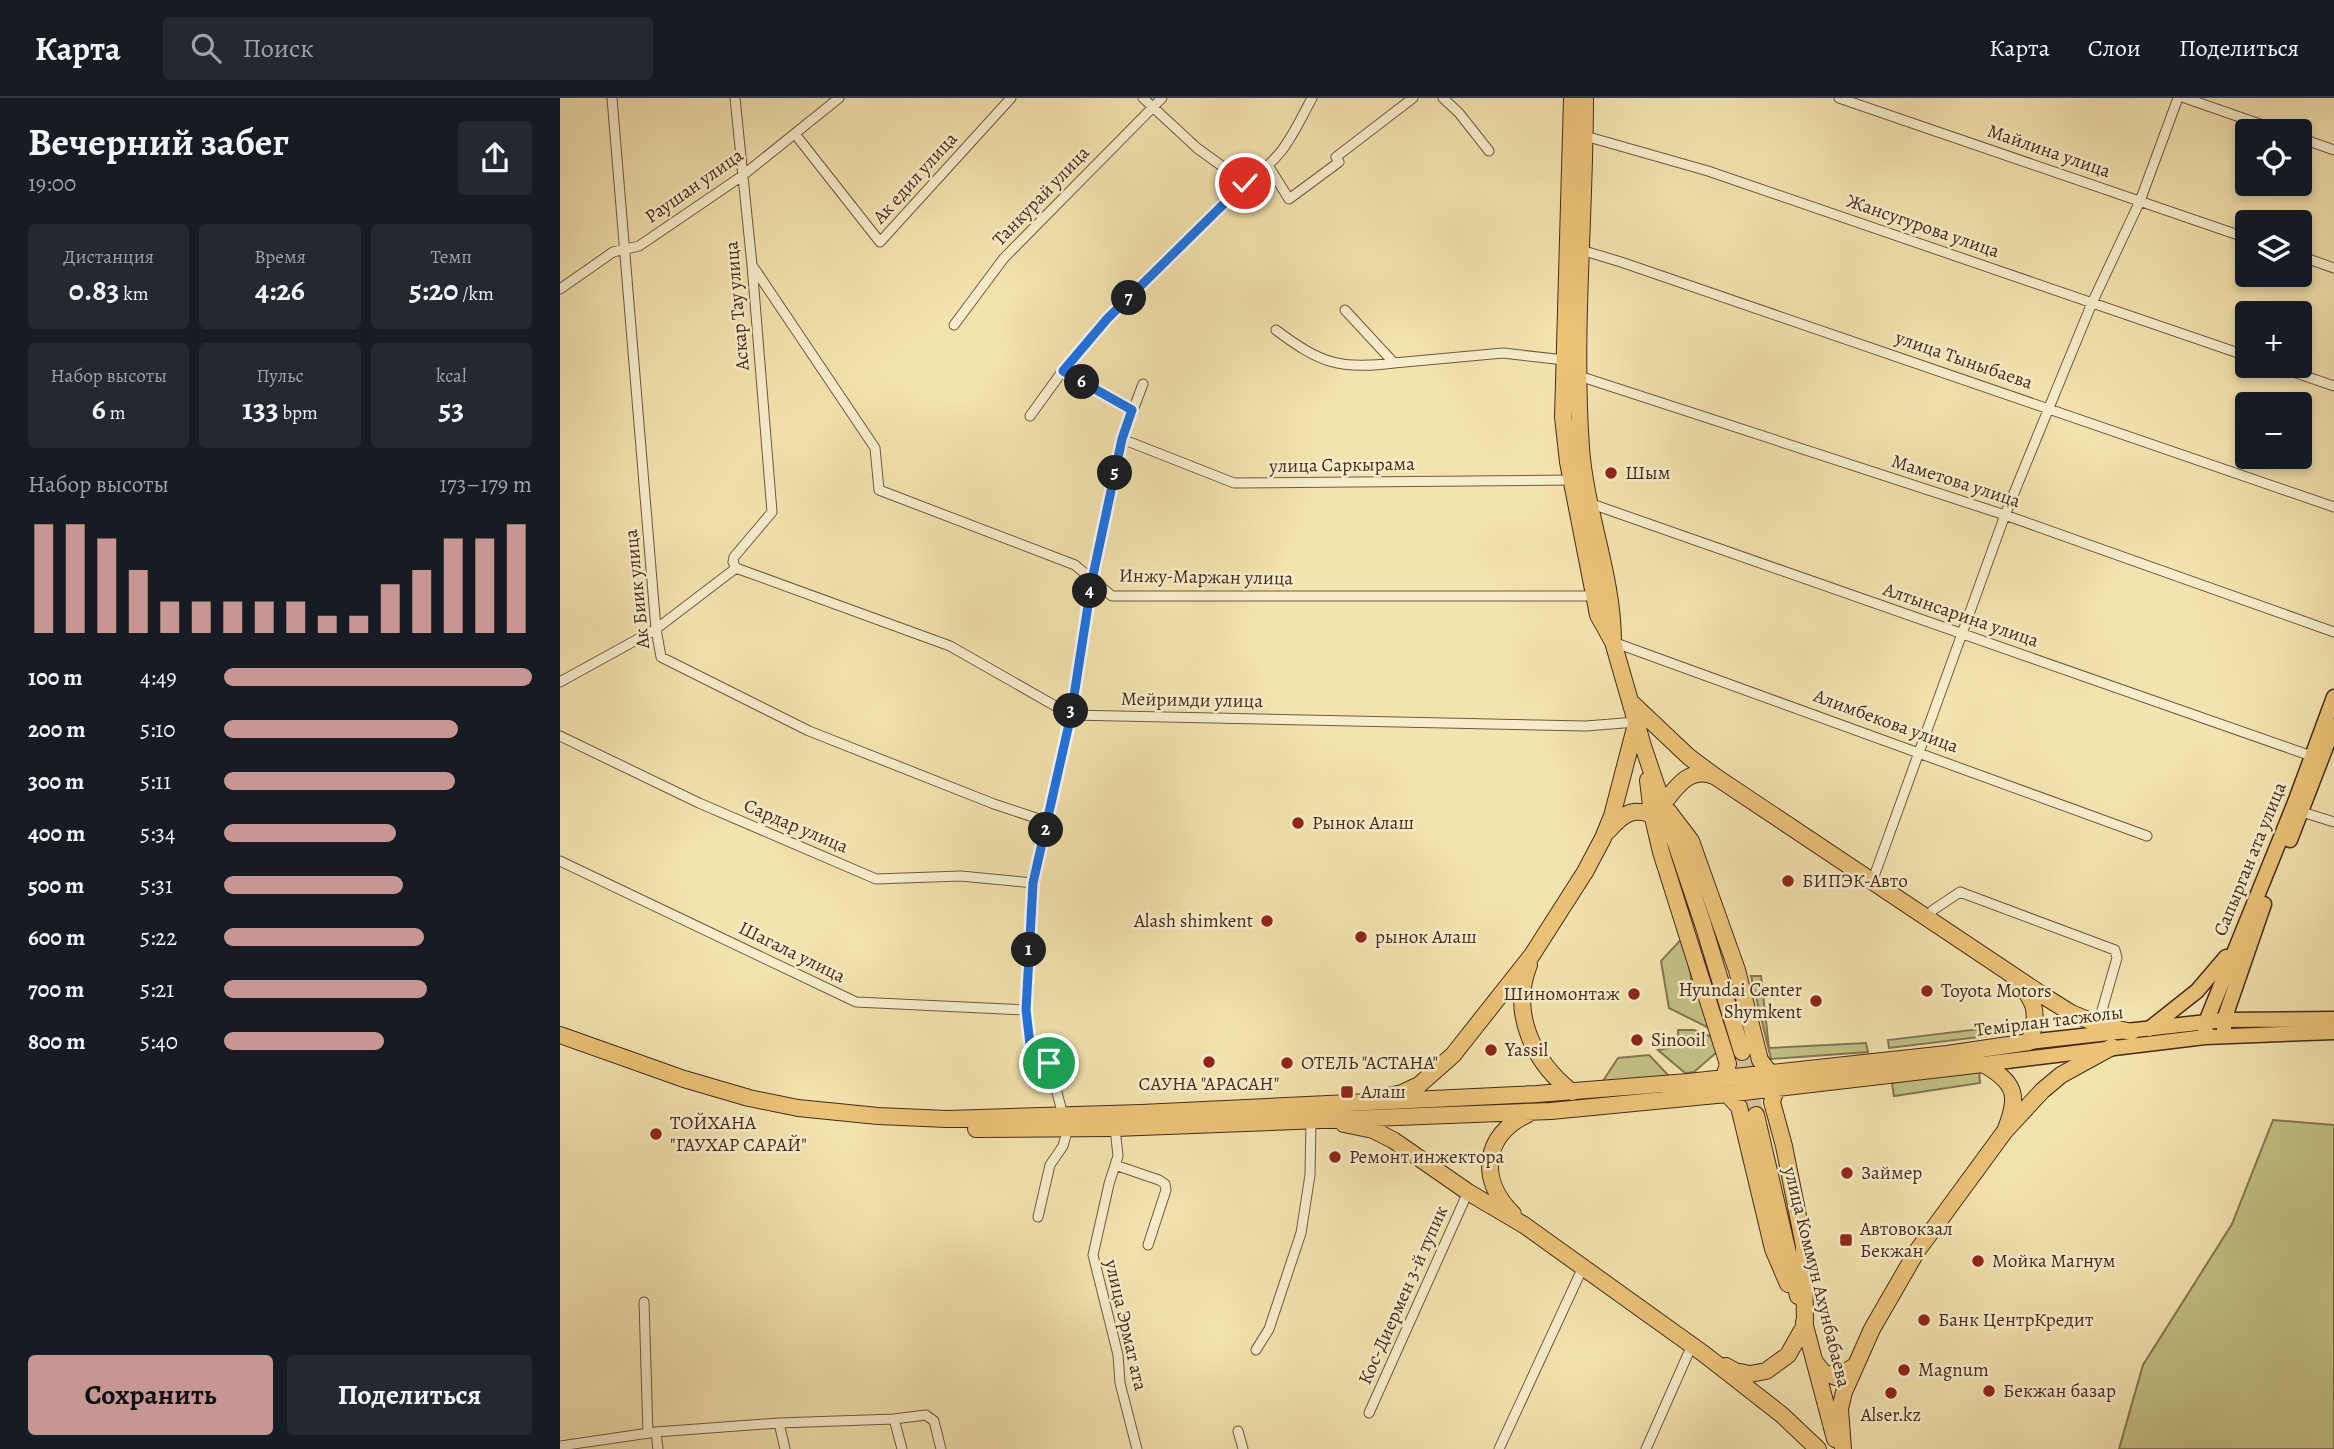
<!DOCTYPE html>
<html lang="ru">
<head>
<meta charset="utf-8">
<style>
	:root { --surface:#171b24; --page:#242831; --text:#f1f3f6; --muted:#9ea1a6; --line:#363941; --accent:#c59692 }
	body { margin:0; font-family:Alegreya,serif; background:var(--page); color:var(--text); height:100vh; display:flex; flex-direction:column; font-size:26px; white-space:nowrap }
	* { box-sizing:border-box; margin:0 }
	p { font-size:23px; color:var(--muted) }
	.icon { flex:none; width:38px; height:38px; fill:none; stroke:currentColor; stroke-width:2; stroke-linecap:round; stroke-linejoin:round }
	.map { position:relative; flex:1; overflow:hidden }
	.side { display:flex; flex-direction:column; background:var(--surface); width:560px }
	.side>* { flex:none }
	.buttons { position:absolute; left:1675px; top:21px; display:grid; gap:14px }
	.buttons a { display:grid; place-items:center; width:77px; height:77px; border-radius:7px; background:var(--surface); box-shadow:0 4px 10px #0003; font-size:35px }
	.pin { position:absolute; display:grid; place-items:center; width:60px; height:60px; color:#fff; margin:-30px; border:4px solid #fff; border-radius:50%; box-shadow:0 2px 7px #0007 }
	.km { position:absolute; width:35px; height:35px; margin:-18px; border-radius:50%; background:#222; color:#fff; font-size:19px; line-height:35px; text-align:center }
	.round { display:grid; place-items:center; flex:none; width:74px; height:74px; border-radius:7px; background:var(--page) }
	.headline { display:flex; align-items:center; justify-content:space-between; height:119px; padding:0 28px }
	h1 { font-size:38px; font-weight:700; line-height:52px }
	.figures { display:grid; grid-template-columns:repeat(3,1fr); gap:10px; height:119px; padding:7px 28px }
	.figures div { display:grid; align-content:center; border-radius:7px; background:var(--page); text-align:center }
	.figures b { font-size:30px; font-weight:700 }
	.figures small { font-size:19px; font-weight:400 }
	.figures p { font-size:19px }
	.chart { height:196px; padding:14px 28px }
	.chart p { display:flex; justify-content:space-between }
	.chart svg { width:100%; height:126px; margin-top:7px; stroke:var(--accent); stroke-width:6 }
	.action { display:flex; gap:14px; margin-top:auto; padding:14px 28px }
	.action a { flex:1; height:80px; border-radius:7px; background:var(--accent); color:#111; font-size:28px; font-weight:700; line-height:80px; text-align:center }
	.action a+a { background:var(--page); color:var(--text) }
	ul { padding:0 28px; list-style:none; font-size:23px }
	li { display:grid; grid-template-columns:112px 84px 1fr; align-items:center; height:52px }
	li i { height:18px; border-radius:9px; background:var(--accent) }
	header { display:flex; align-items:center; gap:42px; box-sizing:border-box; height:98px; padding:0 35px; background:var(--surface); border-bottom:2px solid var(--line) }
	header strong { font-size:33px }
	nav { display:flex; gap:38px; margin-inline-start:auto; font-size:24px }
	.search { width:490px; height:63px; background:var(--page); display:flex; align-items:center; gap:18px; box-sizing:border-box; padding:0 24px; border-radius:7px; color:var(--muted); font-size:26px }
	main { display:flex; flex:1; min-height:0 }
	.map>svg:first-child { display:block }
</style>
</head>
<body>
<header>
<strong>Карта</strong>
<div class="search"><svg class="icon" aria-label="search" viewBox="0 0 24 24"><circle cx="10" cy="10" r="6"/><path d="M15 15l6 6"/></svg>Поиск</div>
<nav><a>Карта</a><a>Слои</a><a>Поделиться</a></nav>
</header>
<main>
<section class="side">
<div class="headline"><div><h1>Вечерний забег</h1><p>19:00</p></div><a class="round"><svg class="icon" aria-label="share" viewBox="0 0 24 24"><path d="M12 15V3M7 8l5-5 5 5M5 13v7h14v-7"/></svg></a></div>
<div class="figures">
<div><p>Дистанция</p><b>0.83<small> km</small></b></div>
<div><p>Время</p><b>4:26</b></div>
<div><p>Темп</p><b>5:20<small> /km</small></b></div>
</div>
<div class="figures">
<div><p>Набор высоты</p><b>6<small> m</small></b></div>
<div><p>Пульс</p><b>133<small> bpm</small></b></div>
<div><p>kcal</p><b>53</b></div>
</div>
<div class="chart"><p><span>Набор высоты</span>173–179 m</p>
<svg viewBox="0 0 160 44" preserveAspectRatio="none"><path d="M5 44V6M15 44V6M25 44V11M35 44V22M45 44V33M55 44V33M65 44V33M75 44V33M85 44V33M95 44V38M105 44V38M115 44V27M125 44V22M135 44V11M145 44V11M155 44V6"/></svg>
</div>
<ul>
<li><b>100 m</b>4:49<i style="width:100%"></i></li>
<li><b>200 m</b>5:10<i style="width:76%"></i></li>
<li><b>300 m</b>5:11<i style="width:75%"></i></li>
<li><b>400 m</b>5:34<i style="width:56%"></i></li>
<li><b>500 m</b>5:31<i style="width:58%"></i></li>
<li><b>600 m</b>5:22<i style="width:65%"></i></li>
<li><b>700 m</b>5:21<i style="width:66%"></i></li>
<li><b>800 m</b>5:40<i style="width:52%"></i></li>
</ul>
<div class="action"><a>Сохранить</a><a>Поделиться</a></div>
</section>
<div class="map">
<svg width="1774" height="1351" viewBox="0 0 1774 1351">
	<rect width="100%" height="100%" fill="#f3e3af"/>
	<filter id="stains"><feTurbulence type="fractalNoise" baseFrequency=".00286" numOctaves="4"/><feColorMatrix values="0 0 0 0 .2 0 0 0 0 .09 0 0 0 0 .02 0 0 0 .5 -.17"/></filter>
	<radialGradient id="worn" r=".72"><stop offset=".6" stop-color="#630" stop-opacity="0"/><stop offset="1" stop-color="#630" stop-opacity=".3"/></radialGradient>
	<path fill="#c3c185" stroke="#857550" stroke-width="2" d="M1128 834 1133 857 1128 864 1134 895 1145 902 1155 933 1109 910 1101 863Z
		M1191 878H1201L1209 950 1306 945 1308 954 1211 961Z
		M1436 929 1437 937 1329 950 1328 942Z
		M1118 932H1134L1159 942 1158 953 1134 974 1125 975 1098 952 1119 948Z
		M1089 957 1109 978 1041 986 1058 960Z
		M1419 972 1420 985 1334 998 1332 985Z
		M1713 1022 1774 1027V1351H1559L1583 1267 1672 1126Z"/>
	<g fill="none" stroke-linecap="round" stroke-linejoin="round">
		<path stroke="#d1be92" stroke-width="16" stroke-dasharray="16 8" stroke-linecap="butt" d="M1182 954 1196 1017"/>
		<g stroke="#725841" stroke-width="11">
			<path id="street" d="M52 0 96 531 101 559 249 633 434 706 488 724
				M583 0 637 50 685 85
				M883 0 899 15 929 53
				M1279 0 1687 140
				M1625 0 1720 33
				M235 36 320 144 451 0
				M1025 38 1148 73 1687 258
				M1740 40 1774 52
				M709 69 729 101 779 64 776 59 853 0
				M1021 152 1061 164 1774 409
				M1740 158 1774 170
				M192 167 315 350 319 392 515 467 552 498H1037
				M0 191 53 154 79 148 182 78 279 0
				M394 227 444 160 602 0
				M716 232C760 265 779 272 834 265L785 212
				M834 265 943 255 1004 262
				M1716 268 1774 288
				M503 273 572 312
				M1016 277 1445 417 1774 534
				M470 318 504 271 547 221 685 85C725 58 730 41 752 0
				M562 341 674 385 1012 382
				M1029 405 1757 660
				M176 470 390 548 511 617 1026 628 1076 624
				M1053 544 1587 738
				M0 584 96 531 176 470 173 464 174 459 212 414 192 167 175 0
				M0 638 139 705 316 781 401 778 473 785
				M1742 714 1774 724
				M0 763 296 904 466 912
				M1312 784 1445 417 1532 205 1580 103 1618 0
				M1366 820 1373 812 1400 794 1555 852 1557 860 1538 926
				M503 1017 489 965 470 946 466 912 473 785 511 617 532 483 562 341 583 286
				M555 1030 558 1058 549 1086 533 1157 558 1257 560 1285 577 1351
				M555 1067 599 1082 605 1086 606 1092 588 1147
				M478 1119 490 1067 503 1048 508 1030
				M84 1204 88 1335
				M696 1252 709 1231 741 1135 750 1077 751 1022
				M809 1315 908 1094
				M334 1321 342 1351
				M219 1325 225 1351
				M678 1333 683 1351
				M96 1334 98 1351
				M0 1348 96 1334 219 1325 334 1321 366 1317 374 1323 381 1351
				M939 1351 1023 1169
				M1086 1351 1132 1247"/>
		</g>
		<g stroke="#47291c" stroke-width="17">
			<path id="primary" d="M1730 742 1774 628
				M1589 931 1637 893 1666 859
				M1664 938V922L1704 806
				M1645 939 1646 924 1734 707 1774 599
				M1469 944 1664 922 1774 921
				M1423 966 1645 939 1774 934"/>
		</g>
		<g stroke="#47291c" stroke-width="18">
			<path id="highway" d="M1012 0 1003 319 1008 364 1038 517 1053 544 1083 648 1143 826 1182 954
				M1025 0C1025 117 1013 234 1021 350 1026 416 1053 478 1053 544
				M1073 606 1129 659 1156 679 1487 900 1511 915 1538 926 1571 934
				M1088 682 1092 716 1101 754 1168 966 1164 979
				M1103 706C1116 689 1130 668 1154 678
				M1109 714 1131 743 1177 872 1200 962 1209 974
				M1048 733C1066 712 1075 709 1101 720
				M969 867C950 914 973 964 1012 994
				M0 937 124 981 189 1000 238 1010 318 1018 387 1021 581 1015 977 996 1128 984 1387 956 1469 944C1481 913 1474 901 1452 877
				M1167 996 1179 1009 1213 1151 1228 1186
				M829 998 842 995 859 987 893 957 972 857 1025 774 1043 740 1052 718 1076 626
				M1196 1017 1238 1198
				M784 1026 813 1032 833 1042 908 1094 964 1127 1144 1256 1222 1317 1258 1351
				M416 1031 555 1030 991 1013 1167 996 1423 966C1457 985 1459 999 1445 1033
				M953 1116C918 1082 923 1037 968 1016
				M1244 1224 1275 1341
				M1255 1264 1263 1274 1276 1279 1295 1268
				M1166 1268 1175 1273 1190 1276 1206 1273 1228 1257 1245 1227 1244 1148 1224 1048 1212 1004 1216 991
				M1283 1351 1280 1311 1284 1294 1312 1231 1357 1153 1445 1033 1482 993 1501 977 1552 949"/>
		</g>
		<use href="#street" stroke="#f7edcb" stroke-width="9"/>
		<use href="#primary" stroke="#eac278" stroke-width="14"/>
		<use href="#highway" stroke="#eac278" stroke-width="16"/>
	</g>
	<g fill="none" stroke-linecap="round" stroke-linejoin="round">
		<g stroke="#fff" stroke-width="14">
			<path id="route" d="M489 965 470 946 466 912 473 785 511 617 532 482 562 341 572 312 503 273 547 221 685 85"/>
		</g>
		<use href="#route" stroke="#1a73e8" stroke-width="9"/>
	</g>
	<g fill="#8f2418" stroke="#f7edcb" stroke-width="2.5">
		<circle cx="1051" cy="375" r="7"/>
		<circle cx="738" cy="725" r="7"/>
		<circle cx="1228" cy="783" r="7"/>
		<circle cx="707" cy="823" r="7"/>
		<circle cx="801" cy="839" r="7"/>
		<circle cx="1367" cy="893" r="7"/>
		<circle cx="1074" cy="896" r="7"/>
		<circle cx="1256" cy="903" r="7"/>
		<circle cx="1077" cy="942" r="7"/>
		<circle cx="931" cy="952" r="7"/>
		<circle cx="649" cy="964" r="7"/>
		<circle cx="727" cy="965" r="7"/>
		<rect x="780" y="987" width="14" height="14" rx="3.5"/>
		<circle cx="96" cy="1036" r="7"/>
		<circle cx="775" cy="1059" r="7"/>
		<circle cx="1287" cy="1075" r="7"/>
		<rect x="1279" y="1135" width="14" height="14" rx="3.5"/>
		<circle cx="1418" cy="1163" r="7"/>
		<circle cx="1364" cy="1222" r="7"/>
		<circle cx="1344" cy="1272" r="7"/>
		<circle cx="1429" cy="1293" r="7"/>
		<circle cx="1331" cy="1295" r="7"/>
	</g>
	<g text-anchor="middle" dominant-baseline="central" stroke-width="5" stroke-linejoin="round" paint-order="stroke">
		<g font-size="19" fill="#47291c" stroke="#f7edcb">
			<text transform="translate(1489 53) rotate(19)">Майлина улица</text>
			<text transform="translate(355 80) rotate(-48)">Ак едил улица</text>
			<text transform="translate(134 88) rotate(-35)">Раушан улица</text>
			<text transform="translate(481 98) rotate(-46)">Танкурай улица</text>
			<text transform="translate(1363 128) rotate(19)">Жансугурова улица</text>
			<text transform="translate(177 208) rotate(-95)">Аскар Тау улица</text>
			<text transform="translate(1404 262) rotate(19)">улица Тыныбаева</text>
			<text transform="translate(782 367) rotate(-1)">улица Саркырама</text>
			<text transform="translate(1396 383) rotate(18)">Маметова улица</text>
			<text transform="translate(646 479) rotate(1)">Инжу-Маржан улица</text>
			<text transform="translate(77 491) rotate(-96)">Ак Биик улица</text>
			<text transform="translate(1401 517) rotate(19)">Алтынсарина улица</text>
			<text transform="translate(632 602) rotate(1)">Мейримди улица</text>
			<text transform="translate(1326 623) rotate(20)">Алимбекова улица</text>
			<text transform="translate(236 728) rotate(23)">Сардар улица</text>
			<text transform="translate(1690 761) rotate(-68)">Сапырган ата улица</text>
			<text transform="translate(232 854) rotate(26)">Шагала улица</text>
			<text transform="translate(1489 923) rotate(-7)">Темірлан тасжолы</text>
			<text transform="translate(1257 1179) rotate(76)">улица Коммун Ахунбабаева</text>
			<text transform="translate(843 1197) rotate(-66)">Кос-Диермен 3-й тупик</text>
			<text transform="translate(566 1227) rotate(77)">улица Эрмат ата</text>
		</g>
		<g font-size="19" fill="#47291c" stroke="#f7edcb" text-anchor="start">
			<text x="1065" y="375">Шым</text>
			<text x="752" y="725">Рынок Алаш</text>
			<text x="1242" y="783">БИПЭК-Авто</text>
			<text x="693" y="823" text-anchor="end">Alash shimkent</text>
			<text x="815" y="839">рынок Алаш</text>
			<text x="1242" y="892" text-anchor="end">Hyundai Center<tspan x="1242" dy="22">Shymkent</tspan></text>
			<text x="1381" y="893">Toyota Motors</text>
			<text x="1060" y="896" text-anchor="end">Шиномонтаж</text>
			<text x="1091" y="942">Sinooil</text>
			<text x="945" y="952">Yassil</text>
			<text x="741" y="965">ОТЕЛЬ "АСТАНА"</text>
			<text x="649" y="986" text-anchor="middle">САУНА "АРАСАН"</text>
			<text x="801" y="994">Алаш</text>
			<text x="110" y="1025">ТОЙХАНА<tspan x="110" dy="22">"ГАУХАР САРАЙ"</tspan></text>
			<text x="789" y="1059">Ремонт инжектора</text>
			<text x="1301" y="1075">Займер</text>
			<text x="1300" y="1131">Автовокзал<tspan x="1300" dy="22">Бекжан</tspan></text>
			<text x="1432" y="1163">Мойка Магнум</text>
			<text x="1378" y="1222">Банк ЦентрКредит</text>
			<text x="1358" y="1272">Magnum</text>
			<text x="1443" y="1293">Бекжан базар</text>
			<text x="1331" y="1317" text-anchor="middle">Alser.kz</text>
		</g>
	</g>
	<rect width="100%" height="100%" filter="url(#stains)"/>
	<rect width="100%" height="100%" fill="url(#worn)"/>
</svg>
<div class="buttons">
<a><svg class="icon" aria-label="locate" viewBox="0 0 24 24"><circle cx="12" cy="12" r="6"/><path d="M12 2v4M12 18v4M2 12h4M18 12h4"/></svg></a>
<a><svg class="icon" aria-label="layers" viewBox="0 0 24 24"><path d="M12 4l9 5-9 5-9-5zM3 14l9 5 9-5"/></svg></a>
<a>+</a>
<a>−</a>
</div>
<div class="pin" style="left:489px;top:965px;background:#1e9e55"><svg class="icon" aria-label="arrive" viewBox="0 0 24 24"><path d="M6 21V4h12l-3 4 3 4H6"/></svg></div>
<div class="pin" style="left:685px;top:85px;background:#d93025"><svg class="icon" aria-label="check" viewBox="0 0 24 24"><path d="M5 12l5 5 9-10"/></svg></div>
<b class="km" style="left:469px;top:852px">1</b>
<b class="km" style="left:486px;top:732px">2</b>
<b class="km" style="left:511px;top:613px">3</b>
<b class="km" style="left:530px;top:493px">4</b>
<b class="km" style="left:555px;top:375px">5</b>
<b class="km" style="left:522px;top:284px">6</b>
<b class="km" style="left:569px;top:200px">7</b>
</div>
</main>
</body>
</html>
